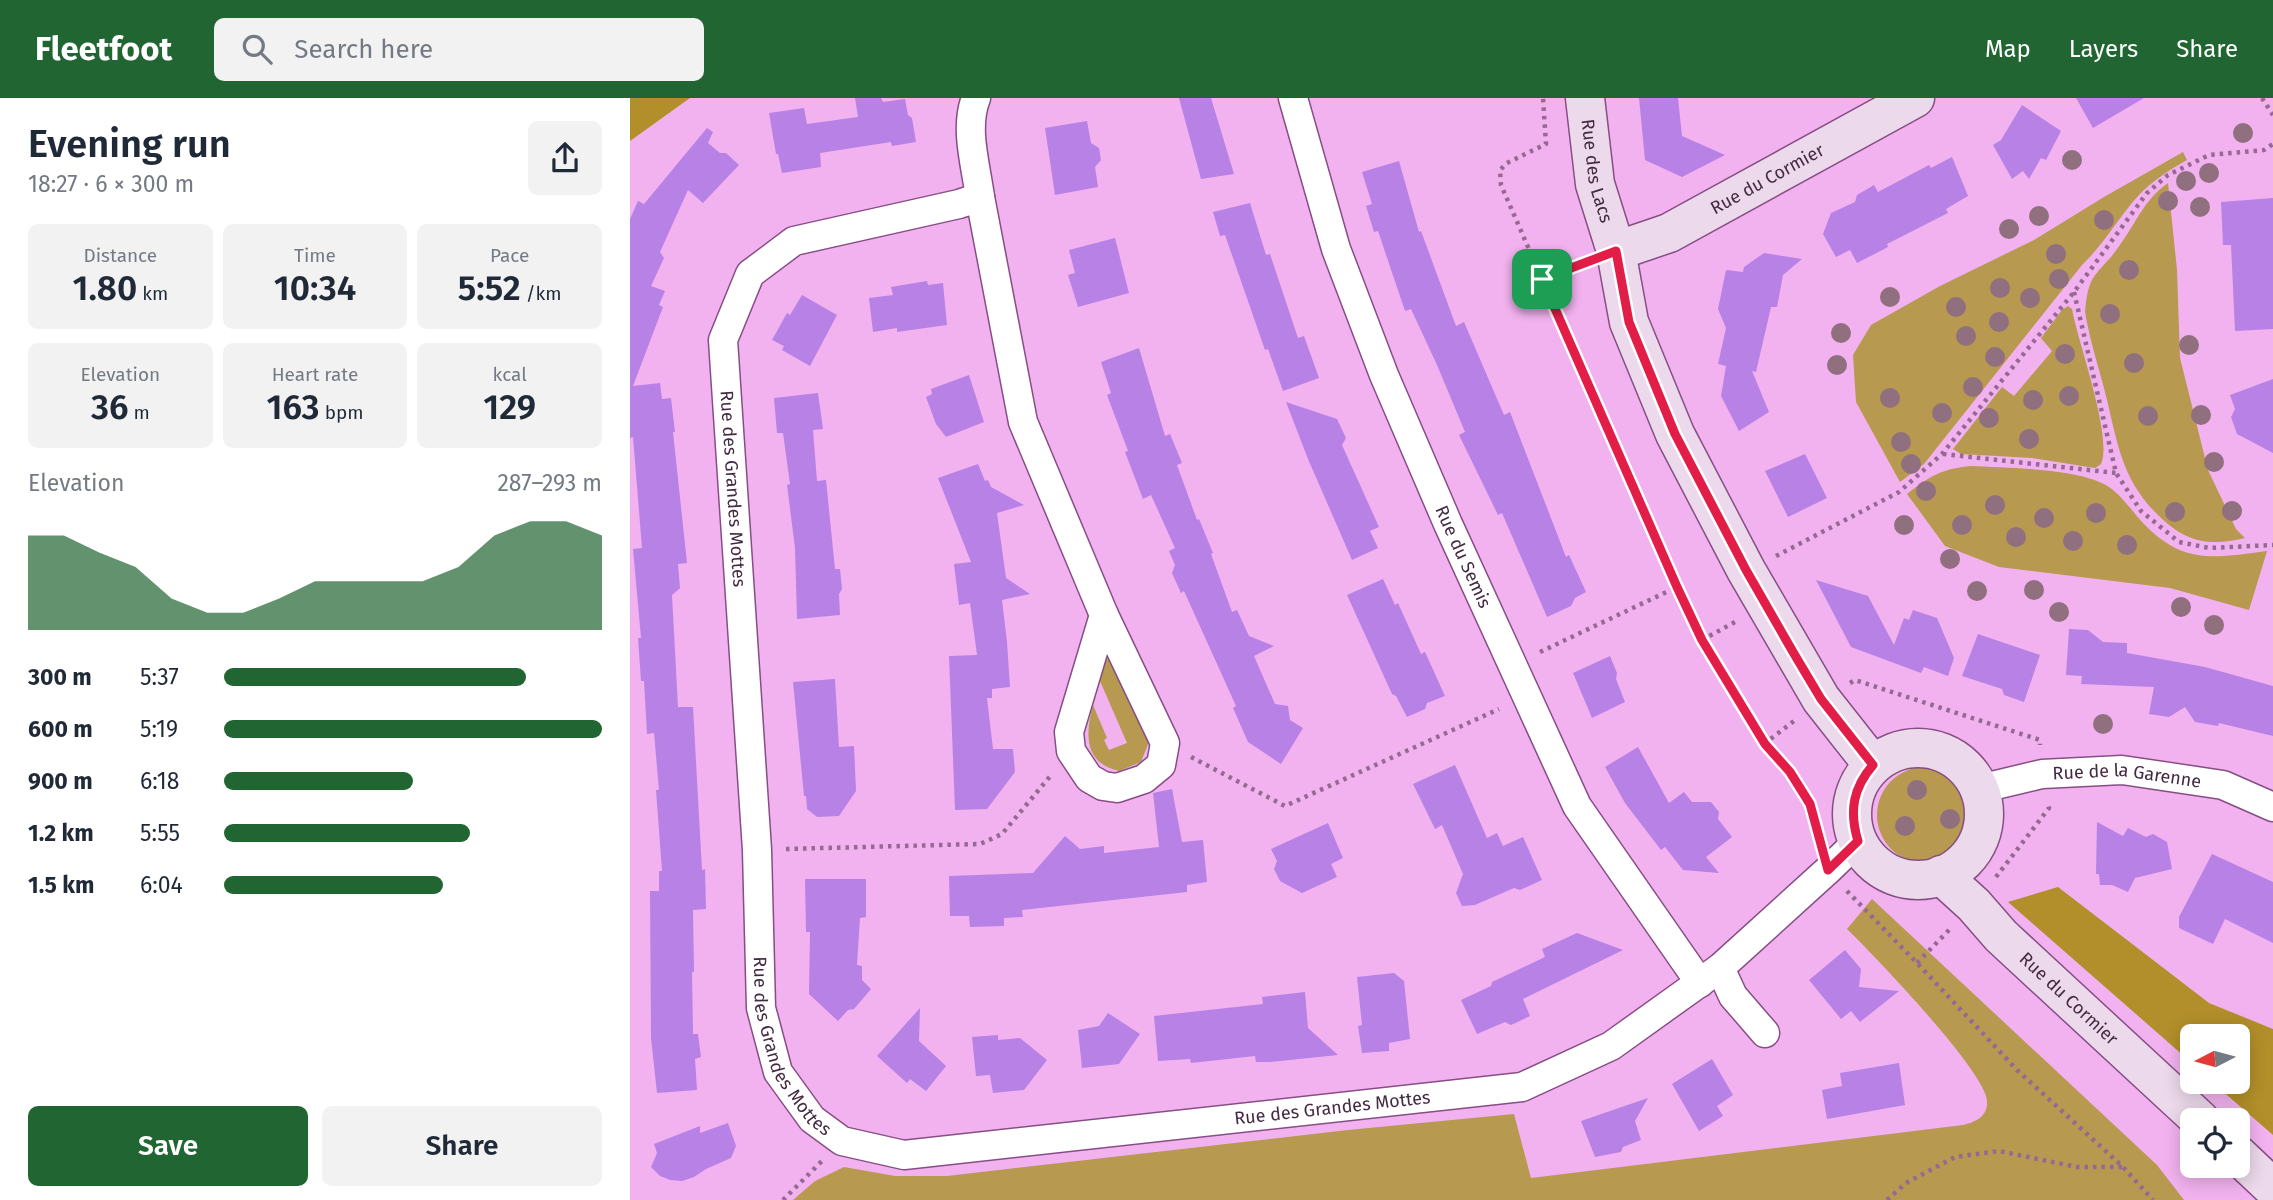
<!DOCTYPE html>
<html lang="en">
<head>
<meta charset="utf-8">
<style>
	:root { --surface:#fff; --page:#f2f2f3; --text:#1f2937; --muted:#747a83; --accent:#216632 }
	body { margin:0; font-family:"Fira Sans",sans-serif; background:var(--page); color:var(--text); height:100vh; display:flex; flex-direction:column; font-size:26px; white-space:nowrap }
	* { box-sizing:border-box; margin:0 }
	p { font-size:23px; color:var(--muted) }
	.icon { flex:none; width:38px; height:38px; fill:none; stroke:currentColor; stroke-width:2; stroke-linecap:round; stroke-linejoin:round }
	.map { position:relative; flex:1; overflow:hidden }
	.panel { display:flex; flex-direction:column; background:var(--surface); width:630px }
	.panel>* { flex:none }
	.needle { width:46px; rotate:264deg }
	.buttons { position:absolute; left:1550px; top:926px; display:grid; gap:14px }
	.buttons a { display:grid; place-items:center; width:70px; height:70px; border-radius:10px; background:var(--surface); box-shadow:0 4px 18px #0003; font-size:35px }
	.pin { position:absolute; display:grid; place-items:center; width:60px; height:60px; color:#fff; margin:-30px; border-radius:14px; box-shadow:0 4px 10px #0006 }
	.round { display:grid; place-items:center; flex:none; width:74px; height:74px; border-radius:10px; background:var(--page) }
	.head { display:flex; align-items:center; justify-content:space-between; height:119px; padding:0 28px }
	h1 { font-size:38px; font-weight:600; line-height:52px }
	.figures { display:grid; grid-template-columns:repeat(3,1fr); gap:10px; height:119px; padding:7px 28px }
	.figures div { display:grid; align-content:center; border-radius:10px; background:var(--page); text-align:center }
	.figures b { font-size:35px; font-weight:600 }
	.figures small { font-size:19px; font-weight:400 }
	.figures p { font-size:19px }
	.chart { height:196px; padding:14px 28px }
	.chart p { display:flex; justify-content:space-between }
	.chart svg { width:100%; height:126px; margin-top:7px; fill:var(--accent); opacity:.7 }
	.cta { display:flex; gap:14px; margin-top:auto; padding:14px 28px }
	.cta a { flex:1; height:80px; border-radius:10px; background:var(--accent); color:#fff; font-size:28px; font-weight:600; line-height:80px; text-align:center }
	.cta a+a { background:var(--page); color:var(--text) }
	ul { padding:0 28px; list-style:none; font-size:23px }
	li { display:grid; grid-template-columns:112px 84px 1fr; align-items:center; height:52px }
	li i { height:18px; border-radius:9px; background:var(--accent) }
	header { display:flex; align-items:center; gap:42px; box-sizing:border-box; height:98px; padding:0 35px; background:var(--accent); color:#fff }
	header strong { font-size:33px }
	nav { display:flex; gap:38px; margin-inline-start:auto; font-size:24px }
	.search { width:490px; height:63px; background:var(--page); display:flex; align-items:center; gap:18px; box-sizing:border-box; padding:0 24px; border-radius:10px; color:var(--muted); font-size:26px }
	main { display:flex; flex:1; min-height:0 }
	.map>svg:first-child { display:block }
</style>
</head>
<body>
<header>
<strong>Fleetfoot</strong>
<div class="search"><svg class="icon" aria-label="search" viewBox="0 0 24 24"><circle cx="10" cy="10" r="6"/><path d="M15 15l6 6"/></svg>Search here</div>
<nav><a>Map</a><a>Layers</a><a>Share</a></nav>
</header>
<main>
<section class="panel">
<div class="head"><div><h1>Evening run</h1><p>18:27 · 6 × 300 m</p></div><a class="round"><svg class="icon" aria-label="share" viewBox="0 0 24 24"><path d="M12 15V3M7 8l5-5 5 5M5 13v7h14v-7"/></svg></a></div>
<div class="figures">
<div><p>Distance</p><b>1.80<small> km</small></b></div>
<div><p>Time</p><b>10:34</b></div>
<div><p>Pace</p><b>5:52<small> /km</small></b></div>
</div>
<div class="figures">
<div><p>Elevation</p><b>36<small> m</small></b></div>
<div><p>Heart rate</p><b>163<small> bpm</small></b></div>
<div><p>kcal</p><b>129</b></div>
</div>
<div class="chart"><p><span>Elevation</span>287–293 m</p>
<svg viewBox="0 0 160 44" preserveAspectRatio="none"><path d="M0 44V11L10 11L20 17L30 22L40 33L50 38L60 38L70 33L80 27L90 27L100 27L110 27L120 22L130 11L140 6L150 6L160 11V44z"/></svg>
</div>
<ul>
<li><b>300 m</b>5:37<i style="width:80%"></i></li>
<li><b>600 m</b>5:19<i style="width:100%"></i></li>
<li><b>900 m</b>6:18<i style="width:50%"></i></li>
<li><b>1.2 km</b>5:55<i style="width:65%"></i></li>
<li><b>1.5 km</b>6:04<i style="width:58%"></i></li>
</ul>
<div class="cta"><a>Save</a><a>Share</a></div>
</section>
<div class="map">
<svg width="1643" height="1102" viewBox="0 0 1643 1102">
	<rect width="100%" height="100%" fill="#f2b2ef"/>
	<path fill="#b7994f" d="M1553 54 1557 62C1539 72 1522 83 1508 98 1488 120 1475 145 1452 167L1294 366 1270 384 1226 304 1223 257 1241 227 1310 188 1404 142 1474 99Z
		M1538 85 1547 172 1550 260 1578 372 1606 431 1615 440C1579 449 1555 444 1528 417 1493 383 1488 348 1477 302 1470 273 1460 244 1455 214 1456 203 1457 192 1462 182 1469 170 1480 162 1487 151 1504 129 1514 101 1538 85Z
		M1438 208 1442 211C1448 245 1483 339 1471 366L1465 370 1402 360 1331 356 1323 351 1372 289 1384 298 1422 253 1411 240 1432 212Z
		M1341 368C1376 370 1451 370 1479 389 1492 398 1502 413 1513 425 1553 467 1584 460 1637 453L1619 512 1540 490 1369 469 1315 448 1277 396C1300 378 1311 371 1341 368Z
		M482 559 520 641 511 664 489 673C454 665 455 636 463 607L477 640 474 642 479 652 497 645 470 583 471 572 474 563Z
		M1247 717a48 48 0 1 1 96 0a48 48 0 1 1-96 0Z
		M1242 801 1527 1067 1554 1102H163L185 1083 214 1069 265 1078H317L718 1032 884 1016 901 1080 1333 1027C1345 1024 1358 1019 1357 1003 1356 974 1243 856 1217 831Z"/>
	<path fill="#b28f2a" d="M0 0H60L0 43Z
		M1428 789 1579 905 1643 931V1037L1582 984H1608V938H1563V966L1378 804Z"/>
	<path fill="#b881e5" d="M225 0H251L253 4 275 1 278 17 282 20 286 44 262 48 261 44 190 55 191 69 152 75 148 56H146L139 15 174 10 177 26 228 19Z
		M549 0H581L604 76 571 81Z
		M1009 0H1048L1052 38 1095 57 1052 79 1015 62Z
		M1446 0H1514L1463 30Z
		M1392 7 1431 33 1416 62 1411 60 1399 81 1393 73 1382 81 1363 47 1371 42Z
		M457 23 461 45 469 50 471 62 465 69 468 89 425 97 415 30Z
		M77 30 83 34 78 45 90 55H96L109 67 73 105 58 92 30 154 34 160 21 188 35 193 29 207 33 209 3 288 30 285 32 301 41 300 45 334H43L57 465 48 466 50 490 42 497 48 609H63L72 772 75 771 76 811 63 812 64 874H62L63 936H68L71 959 65 961 67 992 27 995 21 940 20 793H29V773H32L26 692H29L24 635 17 636 14 583H11L8 540H11L3 451 12 450 3 339 0 340V121L8 103 14 106Z
		M1322 59 1338 98 1316 111 1318 115 1257 146 1258 149 1227 165 1220 152 1206 159 1193 136 1201 115 1225 104 1227 97 1244 87 1248 94 1299 67 1301 70Z
		M769 63 789 134 791 133 826 228 834 224 874 317 880 314 936 459 939 457 956 494 945 500 941 508 917 519 872 415 868 417 829 337 835 334 807 267 781 211 775 213 748 133 744 134 736 108 742 106 732 74Z
		M1643 100V231L1605 233 1601 147H1593L1591 104Z
		M620 105 636 157 640 156 668 240 674 238 689 280 653 293 638 251 635 252 595 137 590 138 583 114Z
		M485 140 499 195 448 209 438 177 445 175 439 152Z
		M1134 155 1172 161 1153 177 1147 209H1141L1126 274 1122 273 1139 314 1109 333 1091 298 1096 268 1088 266 1096 230 1088 211 1096 172 1113 174 1114 169Z
		M297 183 298 187 313 185 317 227 267 234V230L243 234 239 200 263 197 261 189Z
		M172 197 207 217 180 268 152 252 154 248 142 242 157 215 160 217Z
		M509 250 535 338 540 336 552 365 547 367 567 422 569 421 583 455 581 456 602 514 607 512 619 538 644 548 624 558 645 606 658 608 660 622 673 630 651 666 618 644 603 610 606 608 554 493 551 495 542 475 545 467 539 453 545 450 521 397 513 401 495 354 498 353 477 297 481 295 471 264Z
		M339 277 354 324 316 339 306 326 296 299 302 296 301 291Z
		M1643 281V355L1607 336 1601 319 1605 311 1600 297Z
		M188 295 193 331 183 332 187 383 196 382 205 471H210L212 491 209 496 210 517 167 521 165 450 157 387 160 386 153 335H147L144 300Z
		M656 304 707 321 716 340 712 347 749 429 740 433 748 450 722 462 678 361Z
		M1175 356 1197 400 1158 419 1135 373Z
		M348 366 355 383 358 382 361 389 394 407 367 415 376 480 400 496 372 502 377 544 380 589 362 591V600H357L363 651H383L385 674 357 711 325 712 319 558 347 557 340 505 329 507 324 466 341 464 308 380Z
		M753 481 765 507 768 505 791 556 795 554 815 598 797 605 795 611 777 619 766 598 762 596 717 497Z
		M1186 482 1238 498 1264 547 1274 520 1279 522 1283 512 1307 520 1324 560 1318 578 1294 569 1291 575 1221 549Z
		M1439 531 1458 532 1473 544 1497 545V555L1575 569 1643 588V638L1589 625 1588 628 1565 624 1555 609 1539 619 1519 616 1524 589 1451 586 1452 578 1436 577Z
		M1348 536 1410 557 1394 604 1374 597 1372 591 1332 578Z
		M980 558 987 575 986 581 995 604 962 620 943 575Z
		M205 581 209 649 224 648 226 693 209 718 187 719 177 711 176 698H174L163 584Z
		M1008 649 1039 705 1054 694 1062 704H1081L1089 714 1088 721 1102 739 1076 759 1089 775 1053 772 1035 749 1031 752 995 705 975 669Z
		M825 667 857 740 867 735 873 748 893 739 912 782 890 792 884 790 845 807 832 808 826 795 833 776 812 727 805 731 783 686Z
		M542 691 552 744 573 742 577 784 557 787V794L392 812 393 819 374 820V828L340 829 339 818H320L319 778 403 775 435 738 450 751 474 748V755L529 749 523 695Z
		M1467 724 1493 738 1498 730 1516 739 1523 736 1537 744 1542 771 1505 780 1498 794 1482 787H1470L1469 776H1466Z
		M698 725 713 760 701 766 707 779 672 795 650 783 644 771 647 763 641 751Z
		M1582 756 1643 784V845L1595 821 1583 846 1549 830V819Z
		M175 781H236V819L230 820 227 867 232 868V882L241 891 224 911 218 912 208 923 179 896 180 834H176Z
		M947 835 993 852 893 901 900 918 881 927 875 924 847 936 831 902 861 888 862 884 915 859 912 851Z
		M1215 852 1231 871 1229 889 1269 893 1230 924 1221 913 1211 921 1179 882Z
		M764 875 774 883 780 941 759 945V953L732 955 728 928 732 927 727 879Z
		M675 894 678 930 708 957 639 964H626L625 958 561 965 560 961 528 963 524 918 633 906 632 899Z
		M290 910 289 943 316 968 296 993 280 981 277 985 247 958Z
		M478 915 510 936 489 966 452 970 448 932 469 928Z
		M368 937V942L390 940 417 962 394 992 363 995 360 977 346 978 342 939Z
		M1082 961 1103 997 1087 1008 1093 1018 1069 1033 1042 986Z
		M1269 965 1275 1007 1197 1021 1192 992 1212 988 1210 975Z
		M1018 1000 1005 1023 1011 1042 993 1049 991 1054 965 1059 951 1023Z
		M98 1025 106 1048 101 1060 76 1071 64 1079 52 1083 40 1082 30 1078 21 1069 27 1055 24 1046 70 1028V1035Z"/>
	<g fill="none" stroke-linecap="round" stroke-linejoin="round">
		<g stroke="#874e85" stroke-width="31">
			<g id="street">
				<path d="M346 0C334 30 346 68 350 99"/>
				<path id="s1" d="M663 0 706 151 754 277 818 426 947 708 1070 885"/>
				<path id="s2" d="M474 517 393 324 350 99 329 106 164 143 120 176 93 242 127 752 131 910 148 974 182 1021 212 1043 274 1057 892 989 981 948 1090 870 1198 772 1228 743"/>
				<path d="M474 517 535 645 531 667 514 681 487 690 473 688 459 680 441 653 439 634Z"/>
				<path id="s3" d="M1349 691 1412 676 1492 672 1593 687 1643 709"/>
				<path d="M1090 870 1103 898 1135 935"/>
			</g>
		</g>
		<g stroke="#874e85" stroke-width="41">
			<g id="secondary">
				<path id="s4" d="M955 0 965 86 986 153 999 224 1045 336 1116 472 1191 601 1243 667"/>
				<path id="s5" d="M986 153 1039 135 1285 0"/>
				<circle cx="1288" cy="716" r="66"/>
				<path id="s6" d="M1311 777 1344 807 1371 838 1570 1022"/>
				<path d="M1608 1057 1643 1090"/>
			</g>
		</g>
		<path stroke="#956993" stroke-width="4.5" stroke-dasharray="3.5 5" stroke-linecap="butt" d="M1632 0 1643 17
			M953 166 912 181 1047 489 1072 542 1134 646 1160 674 1180 706 1189 740
			M912 181 871 87 870 72 877 65 916 46 913 0
			M1444 194 1486 375 1511 413 1549 444 1579 450 1643 447
			M1313 356 1486 375
			M1146 458 1269 394 1312 356 1444 194 1517 95 1538 77 1579 57 1634 52 1643 46
			M1072 542 1105 524
			M910 554 1047 489
			M1220 585 1225 582 1410 642V647
			M1134 646 1164 623
			M561 659 655 708 869 611
			M156 751 350 746 372 736 422 676
			M1366 779 1419 710 1418 705
			M1217 793 1287 865 1387 972 1493 1069 1523 1102
			M1287 865 1321 830
			M153 1102 192 1063
			M1257 1102 1276 1085 1325 1059 1369 1053 1447 1069H1493"/>
		<use href="#street" stroke="#fff" stroke-width="28"/>
		<use href="#secondary" stroke="#ecd9eb" stroke-width="38"/>
	</g>
	<g fill="#906f7e">
		<circle cx="1613" cy="35" r="10"/>
		<circle cx="1442" cy="62" r="10"/>
		<circle cx="1579" cy="75" r="10"/>
		<circle cx="1556" cy="83" r="10"/>
		<circle cx="1538" cy="103" r="10"/>
		<circle cx="1570" cy="109" r="10"/>
		<circle cx="1409" cy="118" r="10"/>
		<circle cx="1474" cy="122" r="10"/>
		<circle cx="1379" cy="131" r="10"/>
		<circle cx="1426" cy="156" r="10"/>
		<circle cx="1499" cy="172" r="10"/>
		<circle cx="1429" cy="181" r="10"/>
		<circle cx="1370" cy="190" r="10"/>
		<circle cx="1260" cy="199" r="10"/>
		<circle cx="1400" cy="200" r="10"/>
		<circle cx="1326" cy="209" r="10"/>
		<circle cx="1480" cy="216" r="10"/>
		<circle cx="1369" cy="224" r="10"/>
		<circle cx="1211" cy="235" r="10"/>
		<circle cx="1336" cy="238" r="10"/>
		<circle cx="1559" cy="247" r="10"/>
		<circle cx="1435" cy="256" r="10"/>
		<circle cx="1365" cy="259" r="10"/>
		<circle cx="1504" cy="265" r="10"/>
		<circle cx="1207" cy="267" r="10"/>
		<circle cx="1343" cy="289" r="10"/>
		<circle cx="1439" cy="298" r="10"/>
		<circle cx="1260" cy="300" r="10"/>
		<circle cx="1403" cy="302" r="10"/>
		<circle cx="1312" cy="315" r="10"/>
		<circle cx="1571" cy="317" r="10"/>
		<circle cx="1518" cy="318" r="10"/>
		<circle cx="1359" cy="320" r="10"/>
		<circle cx="1399" cy="341" r="10"/>
		<circle cx="1271" cy="344" r="10"/>
		<circle cx="1584" cy="364" r="10"/>
		<circle cx="1281" cy="366" r="10"/>
		<circle cx="1296" cy="393" r="10"/>
		<circle cx="1365" cy="407" r="10"/>
		<circle cx="1602" cy="413" r="10"/>
		<circle cx="1545" cy="414" r="10"/>
		<circle cx="1466" cy="415" r="10"/>
		<circle cx="1414" cy="420" r="10"/>
		<circle cx="1274" cy="427" r="10"/>
		<circle cx="1332" cy="427" r="10"/>
		<circle cx="1386" cy="439" r="10"/>
		<circle cx="1443" cy="443" r="10"/>
		<circle cx="1497" cy="447" r="10"/>
		<circle cx="1320" cy="461" r="10"/>
		<circle cx="1404" cy="492" r="10"/>
		<circle cx="1347" cy="493" r="10"/>
		<circle cx="1551" cy="509" r="10"/>
		<circle cx="1429" cy="514" r="10"/>
		<circle cx="1584" cy="527" r="10"/>
		<circle cx="1473" cy="626" r="10"/>
		<circle cx="1287" cy="692" r="10"/>
		<circle cx="1320" cy="721" r="10"/>
		<circle cx="1275" cy="728" r="10"/>
	</g>
	<g fill="none" stroke-linecap="round" stroke-linejoin="round">
		<g stroke="#fff" stroke-width="14">
			<path id="route" d="M986 153 999 224 1045 336 1116 472 1163 554 1191 601 1243 667C1223 690 1219 713 1228 743L1198 772 1180 706 1160 674 1135 646 1072 542 1047 489 912 181Z"/>
		</g>
		<use href="#route" stroke="#e11d48" stroke-width="9"/>
	</g>
	<g text-anchor="middle" dominant-baseline="central" stroke-width="6" stroke-linejoin="round" paint-order="stroke">
		<g font-size="18" fill="#432a42" stroke="#f8c5f5">
			<text stroke="none"><textPath href="#s4" startOffset="74">Rue des Lacs</textPath></text>
			<text stroke="none"><textPath href="#s5" startOffset="168">Rue du Cormier</textPath></text>
			<text stroke="none"><textPath href="#s2" startOffset="905">Rue des Grandes Mottes</textPath></text>
			<text stroke="none"><textPath href="#s1" startOffset="490">Rue du Semis</textPath></text>
			<text stroke="none"><textPath href="#s3" startOffset="150">Rue de la Garenne</textPath></text>
			<text stroke="none"><textPath href="#s6" startOffset="178">Rue du Cormier</textPath></text>
			<text stroke="none"><textPath href="#s2" startOffset="1472">Rue des Grandes Mottes</textPath></text>
			<text stroke="none"><textPath href="#s2" startOffset="2081">Rue des Grandes Mottes</textPath></text>
		</g>
	</g>
</svg>
<div class="buttons">
<a><svg class="needle" viewBox="-14 -14 28 28"><path d="M0-13l5 13h-10z" fill="#e53935"/><path d="M0 13l5-13h-10z" fill="#747a83"/></svg></a>
<a><svg class="icon" aria-label="locate" viewBox="0 0 24 24"><circle cx="12" cy="12" r="6"/><path d="M12 2v4M12 18v4M2 12h4M18 12h4"/></svg></a>
</div>
<div class="pin" style="left:912px;top:181px;background:#1e9e55"><svg class="icon" aria-label="arrive" viewBox="0 0 24 24"><path d="M6 21V4h12l-3 4 3 4H6"/></svg></div>
</div>
</main>
</body>
</html>
